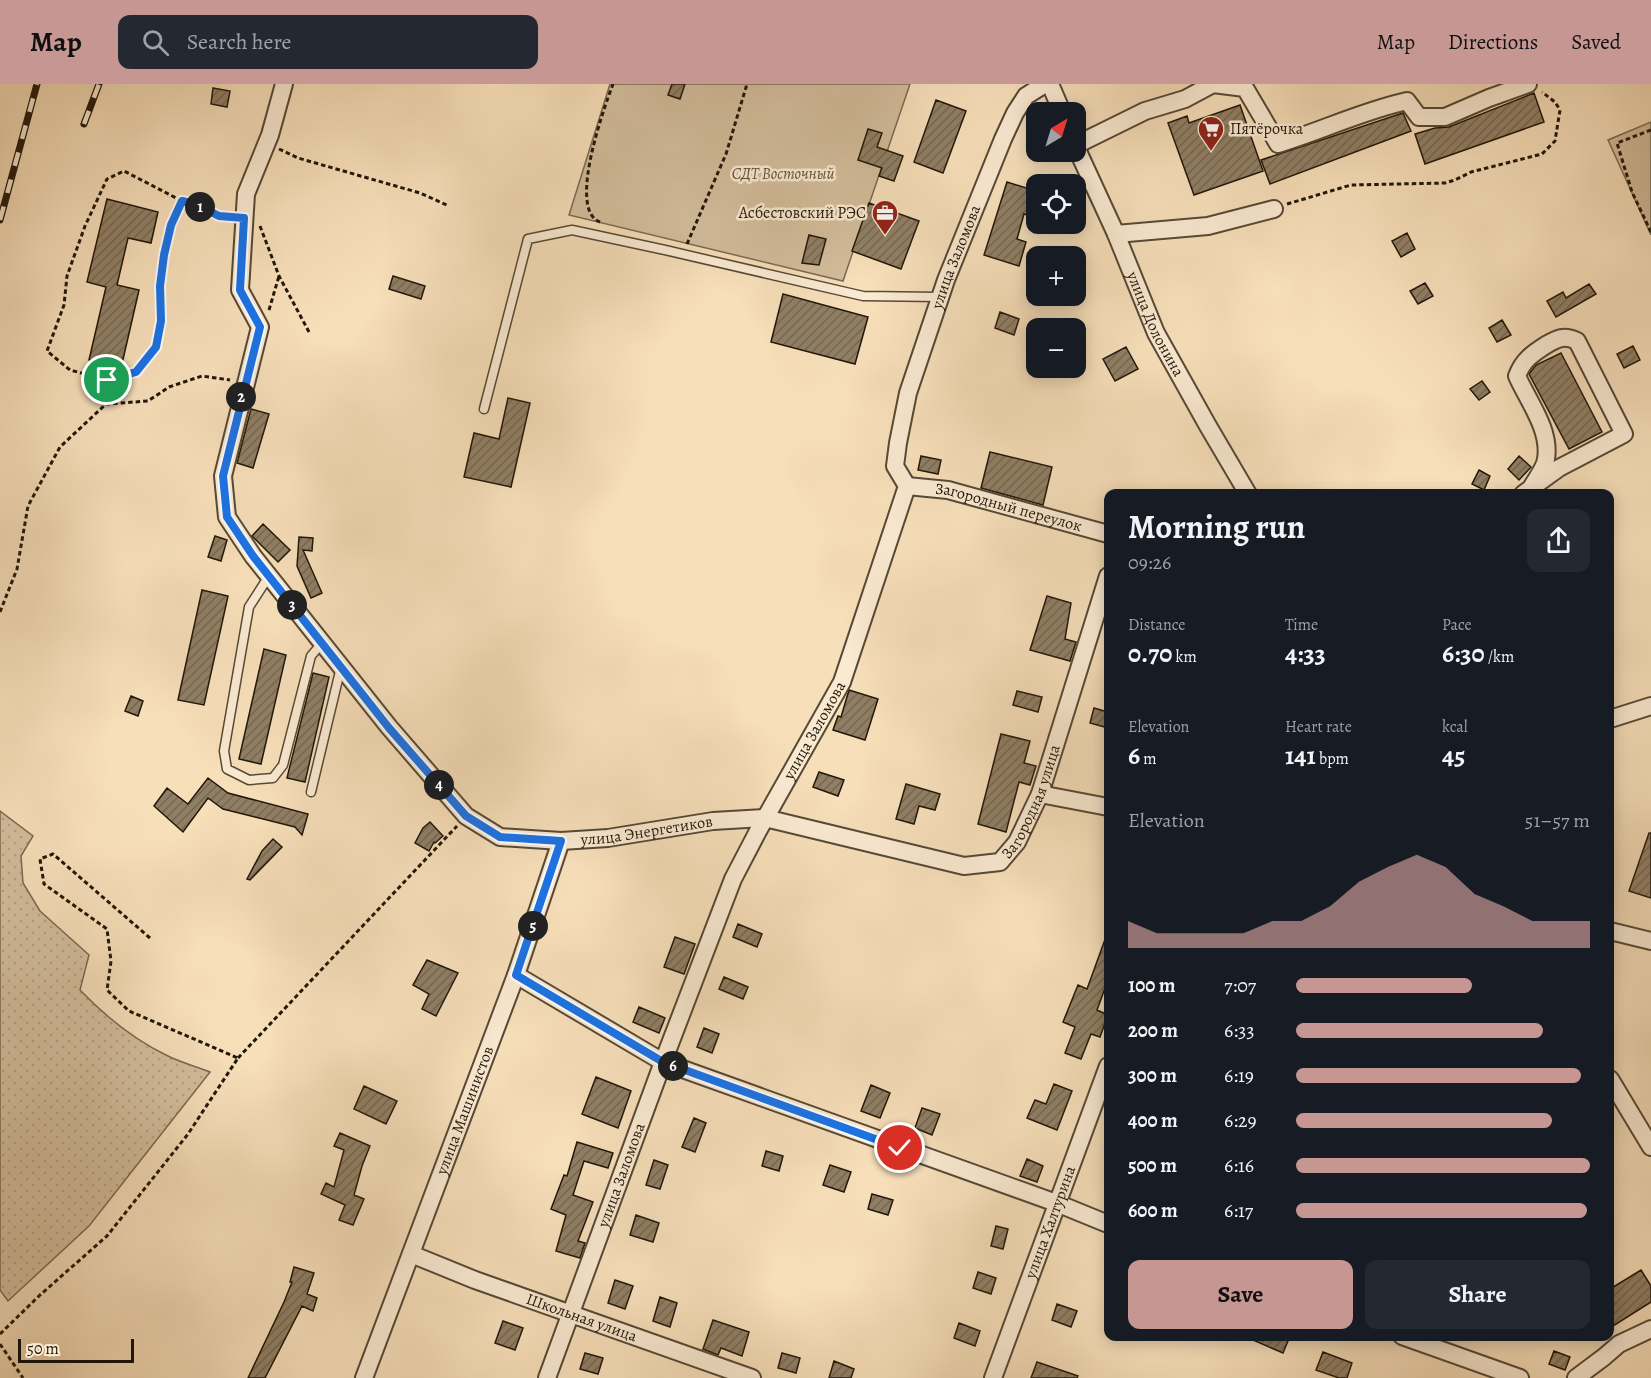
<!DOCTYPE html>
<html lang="en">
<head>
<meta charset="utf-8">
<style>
	:root { --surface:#171b24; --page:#242831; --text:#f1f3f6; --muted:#9ea1a6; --accent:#c59692 }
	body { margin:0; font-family:Alegreya,serif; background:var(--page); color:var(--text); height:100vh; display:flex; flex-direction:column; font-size:22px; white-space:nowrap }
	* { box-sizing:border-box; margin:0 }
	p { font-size:20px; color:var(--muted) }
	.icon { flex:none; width:33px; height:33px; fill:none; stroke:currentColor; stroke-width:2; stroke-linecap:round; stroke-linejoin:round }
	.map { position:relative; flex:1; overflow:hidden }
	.sheet { position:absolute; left:1104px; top:405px; width:510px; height:852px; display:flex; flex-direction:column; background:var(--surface); border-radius:12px; box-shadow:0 3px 15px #0003 }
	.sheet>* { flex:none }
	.needle { width:39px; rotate:38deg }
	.fabs { position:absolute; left:1026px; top:18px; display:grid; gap:12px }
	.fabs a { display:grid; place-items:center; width:60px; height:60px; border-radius:12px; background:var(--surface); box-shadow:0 3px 15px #0003; font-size:30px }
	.scale { position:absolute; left:18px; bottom:15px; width:116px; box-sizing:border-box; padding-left:6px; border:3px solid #211709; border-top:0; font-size:16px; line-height:21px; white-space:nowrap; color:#211709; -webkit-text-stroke:4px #faead2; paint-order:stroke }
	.pin { position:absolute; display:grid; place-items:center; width:51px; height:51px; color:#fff; margin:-26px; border:3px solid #fff; border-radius:50%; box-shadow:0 2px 6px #0007 }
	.km { position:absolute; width:30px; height:30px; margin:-15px; border-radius:50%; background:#222; color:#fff; font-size:16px; line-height:30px; text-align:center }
	.round { display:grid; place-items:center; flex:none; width:63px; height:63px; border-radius:12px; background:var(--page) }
	.overview { display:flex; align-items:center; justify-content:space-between; height:102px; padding:0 24px }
	h1 { font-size:33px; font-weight:700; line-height:45px }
	.stats { display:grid; grid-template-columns:repeat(3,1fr); gap:9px; height:102px; padding:6px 24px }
	.stats div { display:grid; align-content:center }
	.stats b { font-size:26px; font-weight:700 }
	.stats small { font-size:16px; font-weight:400 }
	.stats p { font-size:16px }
	.chart { height:168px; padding:12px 24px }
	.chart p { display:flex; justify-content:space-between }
	.chart svg { width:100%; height:108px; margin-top:6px; fill:var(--accent); opacity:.7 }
	.primary-button { display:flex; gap:12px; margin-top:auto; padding:12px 24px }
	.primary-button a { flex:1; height:69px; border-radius:12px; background:var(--accent); color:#111; font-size:24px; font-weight:700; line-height:69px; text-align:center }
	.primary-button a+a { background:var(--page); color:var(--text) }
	ul { padding:0 24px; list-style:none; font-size:20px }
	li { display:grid; grid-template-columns:96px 72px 1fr; align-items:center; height:45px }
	li i { height:15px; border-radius:8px; background:var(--accent) }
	header { display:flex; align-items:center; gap:36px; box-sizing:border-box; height:84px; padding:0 30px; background:var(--accent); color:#111 }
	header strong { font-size:28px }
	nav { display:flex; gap:33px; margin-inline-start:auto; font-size:21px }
	.search { width:420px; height:54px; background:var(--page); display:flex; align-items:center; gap:15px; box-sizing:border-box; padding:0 21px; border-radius:12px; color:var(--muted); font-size:22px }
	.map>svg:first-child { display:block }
</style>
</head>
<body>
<header>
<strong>Map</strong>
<div class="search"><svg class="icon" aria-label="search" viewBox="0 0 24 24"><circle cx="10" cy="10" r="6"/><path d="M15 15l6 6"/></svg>Search here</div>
<nav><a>Map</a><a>Directions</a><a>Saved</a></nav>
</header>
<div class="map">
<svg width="1651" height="1294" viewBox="0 0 1651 1294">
	<defs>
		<pattern id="grass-dots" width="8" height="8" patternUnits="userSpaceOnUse" patternTransform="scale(1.5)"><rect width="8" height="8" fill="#d3bd9c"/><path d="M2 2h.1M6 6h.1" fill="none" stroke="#b5a285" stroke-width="1.8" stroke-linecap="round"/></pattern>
		<pattern id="building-hatch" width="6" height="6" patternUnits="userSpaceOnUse" patternTransform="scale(1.5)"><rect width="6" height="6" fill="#907f65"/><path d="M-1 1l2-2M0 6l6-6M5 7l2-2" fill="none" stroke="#756751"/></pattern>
	</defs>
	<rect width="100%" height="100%" fill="#f7dfba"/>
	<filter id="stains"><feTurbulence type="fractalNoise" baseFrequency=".00333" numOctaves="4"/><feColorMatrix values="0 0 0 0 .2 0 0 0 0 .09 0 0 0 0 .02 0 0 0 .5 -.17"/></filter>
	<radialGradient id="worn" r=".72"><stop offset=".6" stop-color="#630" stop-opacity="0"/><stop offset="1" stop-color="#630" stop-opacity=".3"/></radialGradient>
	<path fill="url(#grass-dots)" stroke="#7a6a52" stroke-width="1.5" d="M0 727 33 752 21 772 23 799 40 827 89 871 80 906C105 932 133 955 166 971 179 978 195 982 210 988L89 1142 8 1217 0 1206Z"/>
	<path fill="#d3bd9c" stroke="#7a6a52" stroke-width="1.5" d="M610 0H910L843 197 569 131Z
		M1651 38V151L1608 56Z"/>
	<path fill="url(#building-hatch)" stroke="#211709" stroke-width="1.5" d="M672 0H685L680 15 668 11Z
		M213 4 230 7 227 23 211 20Z
		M1534 9 1544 38 1425 80 1415 50 1435 44 1449 43Z
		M936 16 966 27 943 89 914 78Z
		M1240 21 1263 87 1194 111 1168 39 1187 32 1189 39Z
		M1403 29 1411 47 1270 100 1261 76Z
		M868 45 882 49 877 63 903 72 894 97 879 92 882 84 858 76Z
		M1007 98 1036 107V126L1034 133 1024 130 1017 155 1026 158 1019 182 984 171Z
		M107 115 158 128 151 159 128 154 117 201 139 206 121 284 89 276 106 203 87 198Z
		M869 119 919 137 901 185 852 167Z
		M1407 149 1415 165 1401 173 1392 157Z
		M809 151 826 155 819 181 802 179Z
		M393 192 425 202 421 215 389 205Z
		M1425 199 1433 212 1418 220 1410 207Z
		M1589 200 1596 210 1556 233 1547 217 1563 208 1566 214Z
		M783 210 868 233 855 280 771 258Z
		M1000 228 1019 235 1014 251 995 244Z
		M1502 236 1511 251 1497 258 1489 244Z
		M1633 262 1640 276 1624 284 1617 270Z
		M1126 263 1138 285 1115 297 1103 275Z
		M1561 269 1602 348 1569 365 1529 290 1536 281Z
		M1482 297 1490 308 1479 316 1470 305Z
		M508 314 530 319 511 403 464 393 474 349 499 355Z
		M251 325 269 330 253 384 237 379Z
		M990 368 1052 383 1043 421 981 404Z
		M921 372 941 376 938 390 918 386Z
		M1519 372 1531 383 1519 396 1508 385Z
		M1479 386 1490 392 1484 406 1472 400Z
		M263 440 290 466 278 478 252 452Z
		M215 452 227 456 221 477 208 473Z
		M299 453 313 454 312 467 303 466 322 509 311 514 297 482Z
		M202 506 228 512 204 621 178 616Z
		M1047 512 1071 519 1065 555 1076 558 1070 577 1030 566Z
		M264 565 286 571 261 680 239 675Z
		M313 589 329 593 305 698 287 694Z
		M849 606 878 615 865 656 833 646 838 632 841 633Z
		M1017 607 1042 613 1038 628 1013 621Z
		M131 612 143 617 138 632 125 627Z
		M1094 624 1108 628V644L1090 639Z
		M1001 650 1030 657 1024 679 1036 682 1030 701 1019 698 1006 748 978 740Z
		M819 688 844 696 838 712 813 703Z
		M208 694 228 709 308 730 302 751 295 743 223 725 208 714 183 748 154 722 167 704 188 720Z
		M906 700 940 710 935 726 919 722 914 740 896 735Z
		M430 738 443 752 435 759 434 758 429 767 415 759 423 744Z
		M1649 749H1651V814L1629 807Z
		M273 755 282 763 250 796 247 795 262 767Z
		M738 840 762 850 757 863 733 853Z
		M1107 850 1108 896 1097 926 1108 931 1100 953 1091 950 1081 975 1065 969 1075 943 1063 938 1078 901 1087 905Z
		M675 853 695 860 684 890 664 883Z
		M427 876 458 889 436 932 422 925 429 910 413 901Z
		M724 893 748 903 743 915 719 905Z
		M639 923 665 934 659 949 633 938Z
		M704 944 719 950 712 969 697 963Z
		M596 993 631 1007 618 1044 582 1030Z
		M1054 1000 1072 1007 1057 1046 1027 1034 1035 1016 1046 1020Z
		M871 1001 890 1009 880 1034 861 1027Z
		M364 1002 397 1017 386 1040 354 1025Z
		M922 1024 940 1030 932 1051 915 1044Z
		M694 1034 706 1039 695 1068 682 1063Z
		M340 1049 370 1062 362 1082 354 1111 364 1115 353 1141 339 1136 345 1121 321 1110 326 1099 334 1103 344 1066 334 1062Z
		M577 1058 613 1069 608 1084 584 1077 573 1111 593 1118 578 1157 585 1159 580 1174 556 1167 566 1131 551 1125 564 1091 567 1092Z
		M766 1067 783 1072 779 1087 762 1082Z
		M1027 1075 1043 1082 1037 1098 1020 1092Z
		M654 1076 668 1081 660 1105 646 1101Z
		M830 1081 851 1088 844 1108 823 1101Z
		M872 1110 893 1116 888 1131 868 1125Z
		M636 1131 659 1139 653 1158 630 1151Z
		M996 1142 1008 1145 1003 1165 991 1162Z
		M294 1183 314 1189 307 1210 317 1214 313 1227 302 1222 265 1294H248L284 1218 292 1198H290Z
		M1641 1186 1651 1202V1218L1610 1244V1205Z
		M978 1188 996 1194 991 1210 973 1204Z
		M615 1196 633 1202 625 1225 608 1219Z
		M660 1213 677 1219 670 1243 653 1237Z
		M1057 1220 1077 1227 1071 1243 1052 1236Z
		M713 1236 749 1248 742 1272 721 1264 718 1271 703 1265Z
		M503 1237 523 1244 515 1266 495 1259Z
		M959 1239 980 1247 975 1262 954 1254Z
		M1244 1252H1290L1283 1269Z
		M1554 1267 1570 1273 1565 1286 1549 1280Z
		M1323 1268 1352 1279 1347 1294H1339L1316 1286Z
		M585 1269 603 1274 598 1290 580 1285Z
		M782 1269 800 1274 796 1289 778 1284Z
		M834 1277 854 1285 851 1294H829Z
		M1037 1278 1078 1292 1077 1294H1031Z"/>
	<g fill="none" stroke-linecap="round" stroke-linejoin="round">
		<g stroke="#564935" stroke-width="11">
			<path id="lane" d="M484 325 528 155 572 146 665 166 863 212 940 213
				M269 492 249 523 224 667 227 685 249 696 273 694 283 681 311 572 322 559
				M311 708 341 583"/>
		</g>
		<g stroke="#564935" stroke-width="20">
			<g id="street">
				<path id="s1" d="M284 0 270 51 246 110 240 206 260 243 223 392 227 433 253 472 389 643 466 732 500 753 561 757 608 754 713 737 765 734 964 782 1000 778 1017 758 1040 710 1108 492"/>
				<path d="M1050 0 1062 28"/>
				<path d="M1076 61 1145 27 1185 15 1213 0 1245 4 1278 60C1321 47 1362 27 1407 17L1419 33H1445L1489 14 1528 0"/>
				<path id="s2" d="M1076 63 1116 150 1156 249 1208 342 1248 410"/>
				<path d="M1116 150 1208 142 1274 125"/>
				<path id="s3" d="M907 402 948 406 1108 450"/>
				<path d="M1523 410 1559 384 1624 350 1577 257C1564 251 1558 254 1546 261 1532 270 1523 276 1517 292 1528 317 1551 346 1546 375 1545 384 1536 395 1531 404"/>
				<path d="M1610 635 1651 622"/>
				<path d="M1040 710 1108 723"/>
				<path d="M1610 847 1651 857"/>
				<path d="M516 891 663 978 1059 1120 1108 1140"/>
				<path d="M1610 995 1651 1063"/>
				<path id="s4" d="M411 1170 475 1196 752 1294"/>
				<path d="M1402 1252 1520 1294"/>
				<path id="s5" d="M364 1294 516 891 561 757"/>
				<path id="s6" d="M547 1294 663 978 733 795 758 747 842 598 907 402 895 382 898 359 908 309 946 196 1003 55 1015 29 1026 12 1045 0"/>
				<path id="s7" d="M993 1294 1108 982"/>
				<path d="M1576 1294 1604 1273 1619 1260 1651 1245"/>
			</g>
		</g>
		<path stroke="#211709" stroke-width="3" stroke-dasharray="4.5 3" stroke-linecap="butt" d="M1651 46 1617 59 1632 108 1651 148
			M279 65 298 74 420 109 449 122
			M182 117 124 87 107 95 85 142 67 192 64 221 47 267 70 286 107 296 136 288 156 263 161 237 160 202 164 171 171 140 182 117C198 120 212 132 228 133
			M1287 120 1351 101 1445 99 1455 96 1471 88 1542 70 1555 57 1560 26 1555 18 1542 8
			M600 138C567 126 604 24 613 0
			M260 142 279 192 309 248
			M687 160 726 70 747 0
			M269 226 279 192
			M0 528 17 485 28 422 60 363 106 320 148 317 169 303 202 292 230 296
			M238 974 457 742
			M0 1250 40 1211 107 1152 188 1050 238 974 129 927 107 906 111 877 107 845 44 800 40 775 53 770 150 854
			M0 1260 23 1294"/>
		<use href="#lane" stroke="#faead2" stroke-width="8"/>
		<use href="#street" stroke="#faead2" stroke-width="16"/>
		<g stroke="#211709" stroke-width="7">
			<path id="rail" d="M84 40 99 0
				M0 136 37 0"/>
		</g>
		<use href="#rail" stroke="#faead2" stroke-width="4.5" stroke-dasharray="14" stroke-linecap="butt"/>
	</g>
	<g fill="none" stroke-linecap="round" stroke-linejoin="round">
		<g stroke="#fff" stroke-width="12">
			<path id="route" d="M107 296 136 288 156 263 161 237 160 202 164 171 171 141 182 117 195 120 219 132 244 134 240 206 260 243 223 392 227 433 253 472 389 644 466 732 500 753 561 757 516 891 663 978 900 1064"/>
		</g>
		<use href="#route" stroke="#1a73e8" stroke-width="8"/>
	</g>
	<defs>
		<g id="supermarket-pin" transform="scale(1.35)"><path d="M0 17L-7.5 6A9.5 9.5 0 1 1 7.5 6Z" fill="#8f2418" stroke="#faead2"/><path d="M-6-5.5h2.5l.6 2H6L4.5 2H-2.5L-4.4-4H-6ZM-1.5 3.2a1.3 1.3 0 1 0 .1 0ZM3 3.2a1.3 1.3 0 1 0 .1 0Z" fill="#fff"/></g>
		<g id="office-pin" transform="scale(1.35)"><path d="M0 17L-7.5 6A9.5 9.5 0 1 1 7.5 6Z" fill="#8f2418" stroke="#faead2"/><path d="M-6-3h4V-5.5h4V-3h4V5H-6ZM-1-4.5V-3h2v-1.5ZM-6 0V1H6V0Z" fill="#fff"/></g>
	</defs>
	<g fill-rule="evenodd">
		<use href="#supermarket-pin" x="1211" y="45"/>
		<use href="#office-pin" x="885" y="129"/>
	</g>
	<g text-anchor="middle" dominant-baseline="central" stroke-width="5" stroke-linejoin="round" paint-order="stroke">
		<g font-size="16" fill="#211709" stroke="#faead2" text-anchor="start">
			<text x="1230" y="45">Пятёрочка</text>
			<text x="866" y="129" text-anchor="end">Асбестовский РЭС</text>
		</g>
		<g font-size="16" font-style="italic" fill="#5f513c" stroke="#faead2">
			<text x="783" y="90">СДТ Восточный</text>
		</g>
		<g font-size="16" fill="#211709" stroke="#faead2">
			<text stroke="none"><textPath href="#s6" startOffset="1206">улица Заломова</textPath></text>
			<text stroke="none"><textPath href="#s2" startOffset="194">улица Долонина</textPath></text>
			<text stroke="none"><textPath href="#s3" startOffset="104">Загородный переулок</textPath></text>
			<text stroke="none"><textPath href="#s6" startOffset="702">улица Заломова</textPath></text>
			<text stroke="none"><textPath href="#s1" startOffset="1449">Загородная улица</textPath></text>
			<text stroke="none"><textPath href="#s1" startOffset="1020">улица Энергетиков</textPath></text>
			<text stroke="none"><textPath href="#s5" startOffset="286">улица Машинистов</textPath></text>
			<text stroke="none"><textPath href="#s6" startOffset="216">улица Заломова</textPath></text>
			<text stroke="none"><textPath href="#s7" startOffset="166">улица Халтурина</textPath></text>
			<text stroke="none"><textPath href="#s4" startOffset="182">Школьная улица</textPath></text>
		</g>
	</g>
	<rect width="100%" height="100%" filter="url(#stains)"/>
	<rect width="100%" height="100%" fill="url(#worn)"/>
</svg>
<div class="fabs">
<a><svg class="needle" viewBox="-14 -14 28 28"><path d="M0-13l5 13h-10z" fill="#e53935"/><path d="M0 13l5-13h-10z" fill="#9ea1a6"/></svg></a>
<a><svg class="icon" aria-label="locate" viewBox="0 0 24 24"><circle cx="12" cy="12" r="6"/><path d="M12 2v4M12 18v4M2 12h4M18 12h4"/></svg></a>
<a>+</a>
<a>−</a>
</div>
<div class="scale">50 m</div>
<div class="pin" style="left:107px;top:296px;background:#1e9e55"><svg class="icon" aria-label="arrive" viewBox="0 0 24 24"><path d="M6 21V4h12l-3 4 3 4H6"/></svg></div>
<div class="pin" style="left:900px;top:1064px;background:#d93025"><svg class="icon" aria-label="check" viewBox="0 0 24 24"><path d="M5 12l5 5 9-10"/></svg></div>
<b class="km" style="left:200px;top:123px">1</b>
<b class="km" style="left:241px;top:313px">2</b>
<b class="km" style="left:292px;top:521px">3</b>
<b class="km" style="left:439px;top:701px">4</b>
<b class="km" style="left:533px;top:842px">5</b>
<b class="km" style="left:673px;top:982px">6</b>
<section class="sheet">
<div class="overview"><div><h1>Morning run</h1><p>09:26</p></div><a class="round"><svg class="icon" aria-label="share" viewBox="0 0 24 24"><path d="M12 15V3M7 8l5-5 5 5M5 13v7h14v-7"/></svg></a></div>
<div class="stats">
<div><p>Distance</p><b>0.70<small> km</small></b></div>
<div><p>Time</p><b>4:33</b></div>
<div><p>Pace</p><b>6:30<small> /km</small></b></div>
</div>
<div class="stats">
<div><p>Elevation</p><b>6<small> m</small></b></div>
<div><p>Heart rate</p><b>141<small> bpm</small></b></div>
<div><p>kcal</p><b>45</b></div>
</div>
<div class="chart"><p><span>Elevation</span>51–57 m</p>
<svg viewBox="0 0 160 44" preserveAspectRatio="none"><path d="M0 44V33L10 38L20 38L30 38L40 38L50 33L60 33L70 27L80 17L90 11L100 6L110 11L120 22L130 27L140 33L150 33L160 33V44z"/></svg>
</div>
<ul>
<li><b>100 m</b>7:07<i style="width:60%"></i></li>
<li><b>200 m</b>6:33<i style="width:84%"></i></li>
<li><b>300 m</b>6:19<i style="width:97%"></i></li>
<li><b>400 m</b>6:29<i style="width:87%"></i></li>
<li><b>500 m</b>6:16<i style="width:100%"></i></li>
<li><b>600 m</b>6:17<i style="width:99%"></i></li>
</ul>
<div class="primary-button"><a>Save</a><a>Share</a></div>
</section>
</div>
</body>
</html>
